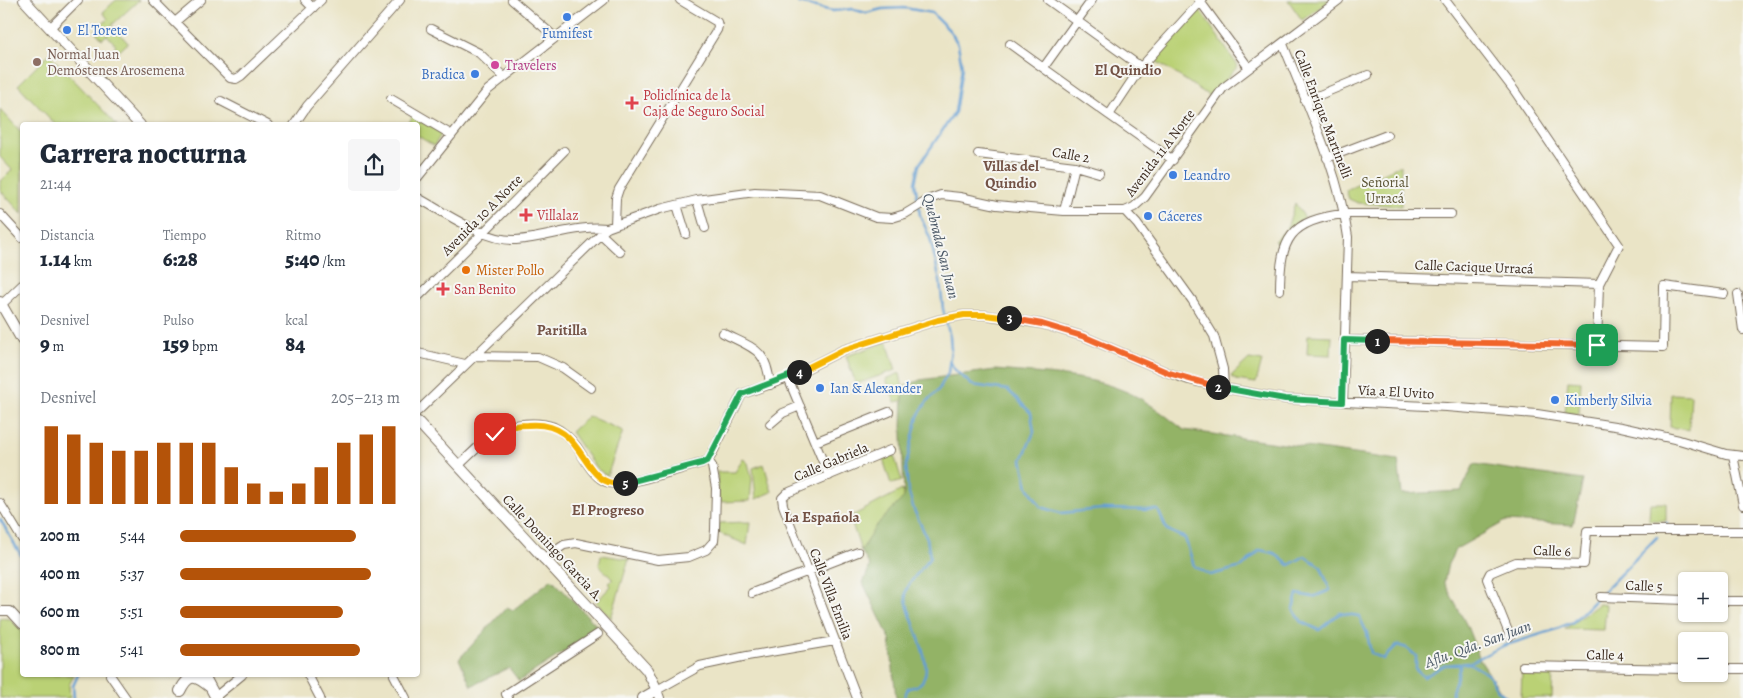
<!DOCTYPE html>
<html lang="es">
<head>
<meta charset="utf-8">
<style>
	:root { --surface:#fff; --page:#f6f6f7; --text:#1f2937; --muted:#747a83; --accent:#b45309 }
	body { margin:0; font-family:Alegreya,serif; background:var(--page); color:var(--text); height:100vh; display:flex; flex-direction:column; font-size:19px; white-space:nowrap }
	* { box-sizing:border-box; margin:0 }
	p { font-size:16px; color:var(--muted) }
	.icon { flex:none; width:28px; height:28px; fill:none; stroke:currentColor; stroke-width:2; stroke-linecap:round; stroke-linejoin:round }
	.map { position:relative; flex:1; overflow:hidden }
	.side { position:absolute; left:20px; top:122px; width:400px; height:555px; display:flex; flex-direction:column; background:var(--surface); border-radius:5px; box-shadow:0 1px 4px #0004 }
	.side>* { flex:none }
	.fabs { position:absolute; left:1678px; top:572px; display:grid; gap:10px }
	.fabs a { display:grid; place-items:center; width:50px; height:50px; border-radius:5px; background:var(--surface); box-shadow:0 1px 4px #0004; font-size:25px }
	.pin { position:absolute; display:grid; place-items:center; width:42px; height:42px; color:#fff; margin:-21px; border-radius:10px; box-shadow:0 2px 8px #0006 }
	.km { position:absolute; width:25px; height:25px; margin:-12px; border-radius:50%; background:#222; color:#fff; font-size:14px; line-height:25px; text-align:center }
	.round { display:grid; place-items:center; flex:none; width:52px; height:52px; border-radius:5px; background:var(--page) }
	.overview { display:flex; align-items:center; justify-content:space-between; height:85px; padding:0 20px }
	h1 { font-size:28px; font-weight:800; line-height:38px }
	.stats { display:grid; grid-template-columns:repeat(3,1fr); gap:8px; height:85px; padding:5px 20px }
	.stats div { display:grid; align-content:center }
	.stats b { font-size:21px; font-weight:800 }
	.stats small { font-size:14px; font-weight:400 }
	.stats p { font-size:14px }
	.chart { height:140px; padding:10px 20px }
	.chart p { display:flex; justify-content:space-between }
	.chart svg { width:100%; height:90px; margin-top:5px; stroke:var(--accent); stroke-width:6 }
	ul { padding:0 20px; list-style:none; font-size:16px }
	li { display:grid; grid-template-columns:80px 60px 1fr; align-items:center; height:38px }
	li i { height:12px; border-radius:6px; background:var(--accent) }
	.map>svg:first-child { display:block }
</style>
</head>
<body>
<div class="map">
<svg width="1743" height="698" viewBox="0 0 1743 698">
	<rect width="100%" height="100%" fill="#f6f6f2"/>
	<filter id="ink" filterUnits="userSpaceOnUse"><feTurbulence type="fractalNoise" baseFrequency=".02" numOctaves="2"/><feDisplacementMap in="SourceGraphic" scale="10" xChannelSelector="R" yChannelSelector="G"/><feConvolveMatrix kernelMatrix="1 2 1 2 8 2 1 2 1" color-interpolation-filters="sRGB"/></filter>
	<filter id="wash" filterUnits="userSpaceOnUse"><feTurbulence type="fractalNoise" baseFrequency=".0096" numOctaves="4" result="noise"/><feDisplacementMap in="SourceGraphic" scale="20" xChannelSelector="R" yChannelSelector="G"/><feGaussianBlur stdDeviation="1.12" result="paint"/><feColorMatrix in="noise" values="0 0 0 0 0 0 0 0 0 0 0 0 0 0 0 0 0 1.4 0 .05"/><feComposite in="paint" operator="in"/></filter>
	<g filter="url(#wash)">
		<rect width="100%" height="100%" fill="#eae4c6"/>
		<path fill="#bad175" stroke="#7a7e4a" d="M116 0H139L112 25 128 43 116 54 112 49 116 45 107 35 102 39 95 31 108 19 103 12Z
			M1288 0H1331L1302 20Z
			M1199 9 1238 66 1211 97 1153 59Z
			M49 54 117 125H56L18 85Z
			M0 109 22 133V214L0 190V182L12 170 0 157Z
			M413 116 442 133 434 146 418 136V125H407Z
			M1401 165V206L1358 203 1349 199 1346 190Z
			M1295 203 1305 218 1296 223 1281 245 1274 241 1287 228Z
			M1308 335 1332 336 1331 355 1307 354Z
			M887 342 896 370 856 384 846 356Z
			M1249 359 1262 361 1256 383 1236 380 1231 376Z
			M900 373 905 400 895 402 886 379Z
			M1568 380 1581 381 1579 414 1565 413Z
			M1671 394 1691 395 1689 430 1670 427Z
			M588 416 623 431 607 476 596 468 571 432Z
			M894 455 902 481 891 484 883 459Z
			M743 459 748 463 752 479 750 501 719 502 717 472H735Z
			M764 464 772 492 756 499 753 468Z
			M902 490 907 503 893 535 861 551 850 517Z
			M1650 503H1666V521L1649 520Z
			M750 522 747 545 719 533V523Z
			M601 555 629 559 611 618 596 602 611 586 609 583 613 580 599 565Z
			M1599 604 1606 605 1604 630 1565 629Z
			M0 618 10 619 22 631V675H74L69 685 70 698H0Z
			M1522 671 1553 672 1552 698H1521Z"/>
		<path fill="#93b366" stroke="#676e42" d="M995 370C1039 374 1086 374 1127 392 1148 401 1166 416 1184 430L1398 460 1402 494 1461 491 1474 464 1583 480 1573 525 1506 521 1456 549 1448 564 1444 582 1467 626 1480 660 1505 698H896L890 639 863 583 870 566 861 551 875 527 904 497 902 433 903 387 920 380Z
			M552 579 600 629 519 681 509 668 471 686 459 659 507 607 513 610Z"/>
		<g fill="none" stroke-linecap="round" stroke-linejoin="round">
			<path stroke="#629ed3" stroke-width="2.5" d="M795 0 799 3 833 11 852 9 866 13 882 9 905 8 932 13 950 31 958 44 962 67 955 112 919 165 915 183 920 215 930 238 940 281 943 309 950 337 951 349 948 373 939 389 926 403 918 416 906 465 908 490 914 510 927 538 930 557C924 567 908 582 906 592 902 613 951 684 908 688L904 698
				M950 362 955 370 972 385 1008 390 1031 413 1034 432 1022 460 1028 487 1041 507 1061 513 1102 509 1158 510 1167 530 1185 538 1194 566 1210 575 1242 567 1260 550 1274 553 1289 565 1305 556 1321 567 1330 590 1313 597 1297 594 1293 609 1302 622 1319 630 1340 613 1359 616 1367 633 1371 653 1383 659 1397 645 1407 648 1416 656V670L1424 677 1445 665 1469 663 1503 646 1554 630 1573 622 1657 537
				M0 519 22 557
				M1665 525 1667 523
				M1469 663 1488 674 1497 689 1507 698
				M74 698 73 686 78 675
				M1452 698V692L1461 664"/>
		</g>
	</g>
	<g filter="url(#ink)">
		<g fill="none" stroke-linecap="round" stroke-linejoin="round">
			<g stroke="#786b59" stroke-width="10">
				<path id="minor" d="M153 0 230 78 236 79 241 76 321 0
					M305 0 313 8
					M512 0 555 37
					M1199 0 1249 68
					M1445 0 1514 90 1619 245 1599 284 1597 345
					M175 22 201 0
					M50 28 78 0
					M431 29 479 53 504 77
					M1010 44 1109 115 1141 67 1048 0
					M1283 44C1307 105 1339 171 1348 237L1343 402
					M1044 67 1092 0
					M1141 67 1202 0
					M391 99 452 135
					M221 101 268 125
					M1305 101 1368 75
					M1109 115 1173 160
					M294 125 307 106 400 0
					M978 154 1075 166 1099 173
					M1327 158 1387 135
					M418 177 488 90 604 0
					M418 198C444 212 486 242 516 240 547 238 576 225 607 228
					M697 200 705 228
					M677 205 686 234
					M1064 211 1075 166
					M1125 211 1137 224 1192 300 1214 336 1223 369 1224 388
					M0 214 22 238
					M615 225 616 198 619 189 717 30 718 26 717 22 680 0
					M601 234 620 252
					M1347 276 1599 284
					M1280 290C1280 239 1290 220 1344 214H1451
					M1738 294 1743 330
					M418 297 483 233 564 151
					M0 306 22 285
					M723 333C752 348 767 348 770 385
					M1344 340 1663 347 1664 286 1724 294
					M418 353 465 364
					M474 356 538 357 563 368 591 388
					M788 378 829 476
					M418 411 607 228 660 209 697 200 755 192 820 195 876 217 892 218 905 214 930 199 941 195 960 197 997 205 1064 211H1125L1134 207 1145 197 1223 88 1339 0
					M770 424 783 413 800 406
					M815 442 889 412
					M1733 455 1743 505
					M458 466C471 454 483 441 498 431 512 423 539 421 554 427 563 431 571 439 577 447 585 459 594 479 609 483 624 487 683 468 702 463L708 460 711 456 742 394 788 378 843 350 938 320 964 315H985L1042 324 1085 337 1169 373 1189 380 1224 388 1285 399 1446 407 1537 414 1621 427 1679 440 1726 454 1743 456
					M0 503 22 539
					M543 559 564 545 576 543 658 560 689 557 706 550 714 541 715 530 716 488 712 466 708 460
					M752 593 858 552
					M1601 597 1686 600
					M1719 601H1743
					M0 611H10L22 624
					M1510 636 1487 579 1490 573 1516 562 1584 564 1587 531H1743
					M1523 666 1686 669
					M1719 669H1743
					M110 675 126 698
					M308 675 320 698
					M394 675 406 698
					M215 697 242 675
					M508 698 506 694 598 634
					M660 698 657 690 700 666 747 656 835 641
					M857 698 783 505 782 498 787 493 890 450"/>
			</g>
			<g stroke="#786b59" stroke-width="12">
				<path id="major" d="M24 0 140 125
					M0 302 22 340
					M418 422 647 670 657 690 643 698
					M207 681 216 698
					M180 691C189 673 195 675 210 687"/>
			</g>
			<use href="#minor" stroke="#fff" stroke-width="8"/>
			<use href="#major" stroke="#fff" stroke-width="10"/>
		</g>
	</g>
	<g fill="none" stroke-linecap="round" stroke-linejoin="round" filter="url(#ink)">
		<g stroke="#fff" stroke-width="10">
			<path id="split-1" d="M1377 341 1597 345"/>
		</g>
		<g stroke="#fff" stroke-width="10">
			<path id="split-2" d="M1218 387 1285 399 1342 402 1344 340 1377 341"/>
		</g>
		<g stroke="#fff" stroke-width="10">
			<path id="split-3" d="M1009 318 1042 324 1085 337 1169 373 1218 387"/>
		</g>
		<g stroke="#fff" stroke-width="10">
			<path id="split-4" d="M799 372 843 350 938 320 964 315H985L1009 318"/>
		</g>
		<g stroke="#fff" stroke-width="10">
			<path id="split-5" d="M625 483 702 463 708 460 742 394 799 372"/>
		</g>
		<g stroke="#fff" stroke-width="10">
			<path id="split-6" d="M495 434C504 427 516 425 528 425 589 419 578 491 625 483"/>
		</g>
		<use href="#split-1" stroke="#f0652b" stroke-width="6"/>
		<use href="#split-2" stroke="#22a559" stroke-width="6"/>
		<use href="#split-3" stroke="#f0652b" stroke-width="6"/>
		<use href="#split-4" stroke="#f5b400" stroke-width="6"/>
		<use href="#split-5" stroke="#22a559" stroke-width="6"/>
		<use href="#split-6" stroke="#f5b400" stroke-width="6"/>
	</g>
	<g fill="#3f7fe0" stroke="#f6f6f2" stroke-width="2">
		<circle cx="567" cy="17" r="5"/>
		<circle cx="67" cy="30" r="5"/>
		<circle cx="475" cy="74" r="5"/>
		<circle cx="1173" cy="175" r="5"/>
		<circle cx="1148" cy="216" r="5"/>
		<circle cx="820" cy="388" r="5"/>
		<circle cx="1555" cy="400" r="5"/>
	</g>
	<circle fill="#8d6e63" stroke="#f6f6f2" stroke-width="2" cx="37" cy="62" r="5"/>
	<circle fill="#d1479c" stroke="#f6f6f2" stroke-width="2" cx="495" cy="65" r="5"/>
	<g fill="#e0444e" stroke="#f6f6f2" stroke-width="2">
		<path d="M629.5 95.5h5v5h5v5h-5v5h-5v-5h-5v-5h5z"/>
		<path d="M523.5 207.5h5v5h5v5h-5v5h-5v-5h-5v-5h5z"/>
		<path d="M440.5 281.5h5v5h5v5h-5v5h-5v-5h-5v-5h5z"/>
	</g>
	<circle fill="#e8710a" stroke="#f6f6f2" stroke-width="2" cx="466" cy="270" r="5"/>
	<g text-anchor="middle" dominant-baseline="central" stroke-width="4" stroke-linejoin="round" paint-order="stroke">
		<g font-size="14" fill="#366cbe" stroke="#f6f6f2" text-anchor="start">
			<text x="77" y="30">El Torete</text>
			<text x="567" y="33" text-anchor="middle">Fumifest</text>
			<text x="465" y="74" text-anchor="end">Bradica</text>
			<text x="1183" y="175">Leandro</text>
			<text x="1158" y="216">Cáceres</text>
			<text x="830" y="388">Ian &amp; Alexander</text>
			<text x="1565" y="400">Kimberly Silvia</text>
		</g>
		<g font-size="14" fill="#785e54" stroke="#f6f6f2" text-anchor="start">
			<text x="47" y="54">Normal Juan<tspan x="47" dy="16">Demóstenes Arosemena</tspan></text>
		</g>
		<g font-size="14" fill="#b23c85" stroke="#f6f6f2" text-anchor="start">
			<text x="505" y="65">Travelers</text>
		</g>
		<g font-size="14" fill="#be3a42" stroke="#f6f6f2" text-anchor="start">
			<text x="643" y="95">Policlínica de la<tspan x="643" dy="16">Caja de Seguro Social</tspan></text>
			<text x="537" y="215">Villalaz</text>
			<text x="454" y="289">San Benito</text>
		</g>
		<g font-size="14" fill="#3b2a1e" stroke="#f6f6f2">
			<text transform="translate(1323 114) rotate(69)">Calle Enrique Martinelli</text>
			<text transform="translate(1160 153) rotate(-53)">Avenida 11 A Norte</text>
			<text transform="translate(1071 155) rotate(10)">Calle 2</text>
			<text transform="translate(482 215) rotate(-45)">Avenida 10 A Norte</text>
			<text transform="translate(1474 267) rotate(2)">Calle Cacique Urracá</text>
			<text transform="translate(1396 392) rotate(3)">Vía a El Uvito</text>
			<text transform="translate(831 462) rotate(-23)">Calle Gabriela</text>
			<text transform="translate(553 548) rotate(47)">Calle Domingo Garcia A.</text>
			<text transform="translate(1552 551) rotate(2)">Calle 6</text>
			<text transform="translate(1644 586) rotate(2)">Calle 5</text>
			<text transform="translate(831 594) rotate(69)">Calle Villa Emilia</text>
			<text transform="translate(1605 655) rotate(1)">Calle 4</text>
		</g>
		<g font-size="14" fill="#5b5434" stroke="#f6f6f2">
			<text x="1385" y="182">Señorial<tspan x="1385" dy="16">Urracá</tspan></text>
		</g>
		<g font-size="14" fill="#c56008" stroke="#f6f6f2" text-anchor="start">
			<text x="476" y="270">Mister Pollo</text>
		</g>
		<g font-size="15" font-weight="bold" fill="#735245" stroke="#f6f6f2">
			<text x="1128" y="70">El Quindio</text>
			<text x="1011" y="166">Villas del<tspan x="1011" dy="17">Quindio</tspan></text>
			<text x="562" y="330">Paritilla</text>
			<text x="608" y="510">El Progreso</text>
			<text x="822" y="517">La Española</text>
		</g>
		<g font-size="15" font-style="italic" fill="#4b5866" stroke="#f6f6f2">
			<text transform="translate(941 246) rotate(76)">Quebrada San Juan</text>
			<text transform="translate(1478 644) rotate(-20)">Aflu. Qda. San Juan</text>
		</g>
	</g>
</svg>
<div class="fabs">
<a>+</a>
<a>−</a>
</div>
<div class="pin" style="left:1597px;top:345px;background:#1e9e55"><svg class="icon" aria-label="arrive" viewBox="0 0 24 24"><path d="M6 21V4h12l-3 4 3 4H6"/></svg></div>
<div class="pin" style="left:495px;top:434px;background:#d93025"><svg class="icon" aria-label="check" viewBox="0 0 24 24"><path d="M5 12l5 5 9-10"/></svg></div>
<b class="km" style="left:1377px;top:341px">1</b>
<b class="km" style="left:1218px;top:387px">2</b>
<b class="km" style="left:1009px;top:318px">3</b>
<b class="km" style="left:799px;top:372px">4</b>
<b class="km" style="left:625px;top:483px">5</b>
<section class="side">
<div class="overview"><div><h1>Carrera nocturna</h1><p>21:44</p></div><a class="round"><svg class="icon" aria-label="share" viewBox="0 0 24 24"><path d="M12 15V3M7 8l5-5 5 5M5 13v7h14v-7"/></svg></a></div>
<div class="stats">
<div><p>Distancia</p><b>1.14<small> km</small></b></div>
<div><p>Tiempo</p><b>6:28</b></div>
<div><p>Ritmo</p><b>5:40<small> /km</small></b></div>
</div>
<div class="stats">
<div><p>Desnivel</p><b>9<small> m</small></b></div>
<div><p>Pulso</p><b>159<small> bpm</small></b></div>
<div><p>kcal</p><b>84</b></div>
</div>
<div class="chart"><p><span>Desnivel</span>205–213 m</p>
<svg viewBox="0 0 160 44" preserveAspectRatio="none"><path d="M5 44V6M15 44V10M25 44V14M35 44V18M45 44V18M55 44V14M65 44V14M75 44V14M85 44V26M95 44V34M105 44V38M115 44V34M125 44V26M135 44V14M145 44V10M155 44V6"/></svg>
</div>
<ul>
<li><b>200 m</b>5:44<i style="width:80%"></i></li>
<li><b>400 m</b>5:37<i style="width:87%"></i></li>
<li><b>600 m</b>5:51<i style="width:74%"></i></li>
<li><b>800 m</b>5:41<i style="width:82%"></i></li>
</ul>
</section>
</div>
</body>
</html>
